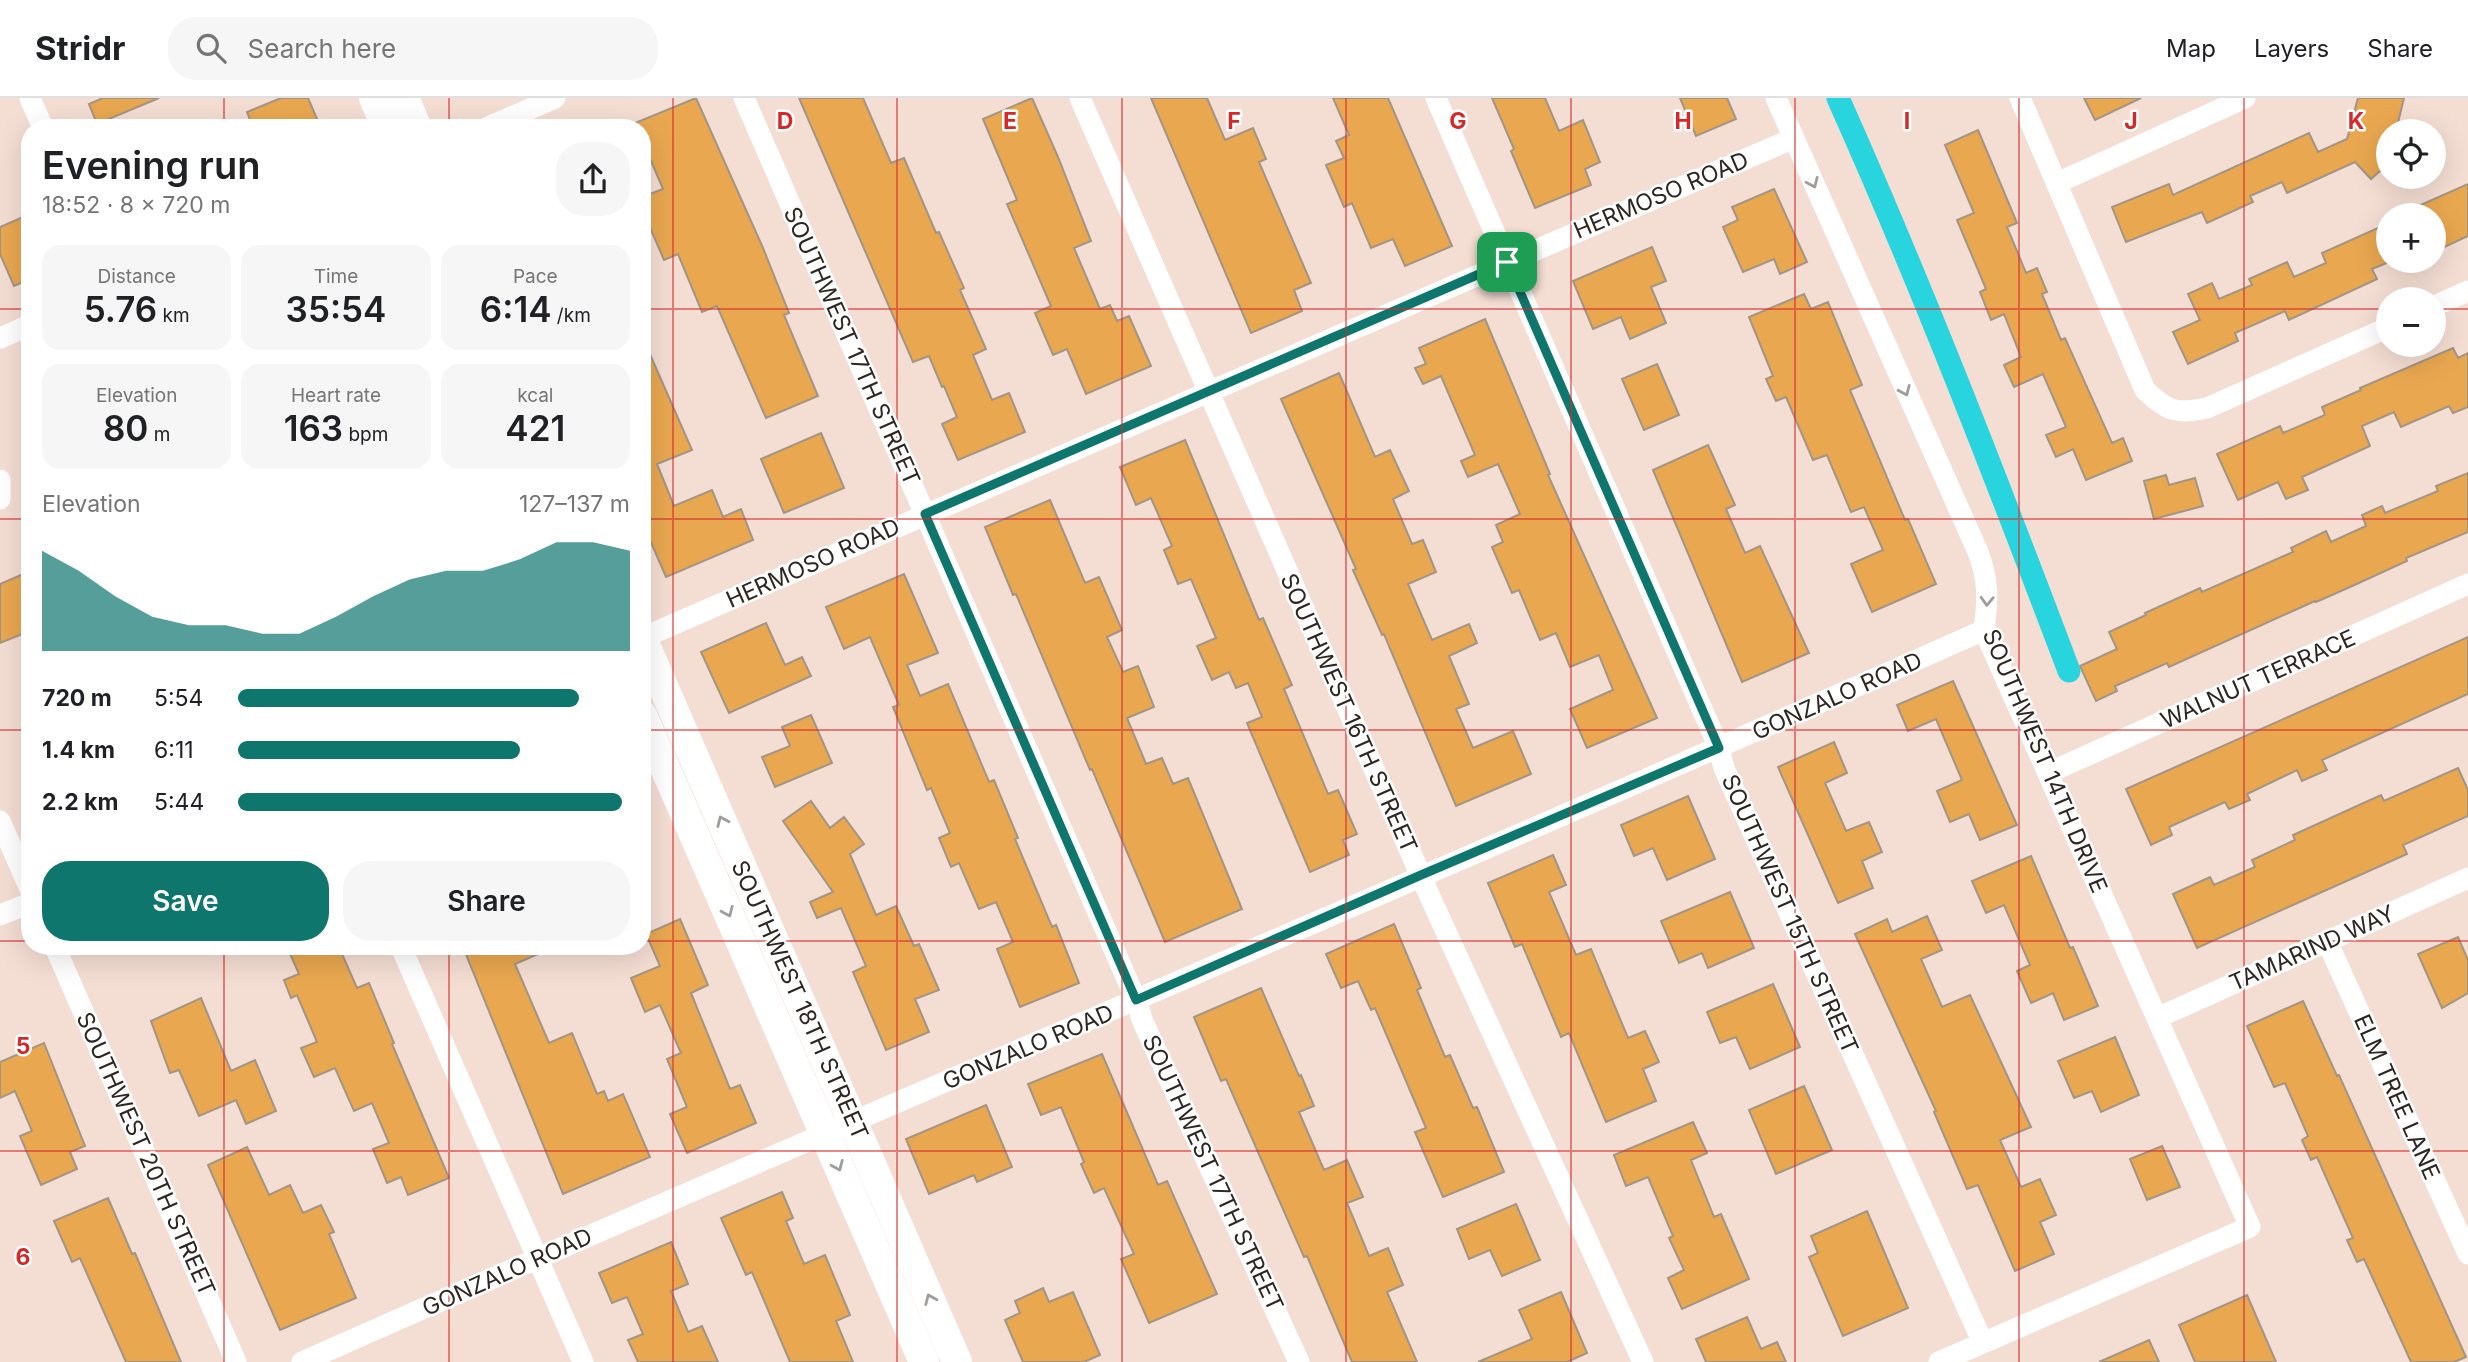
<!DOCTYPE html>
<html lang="en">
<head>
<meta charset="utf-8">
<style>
	:root { --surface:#fff; --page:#f6f6f6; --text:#202124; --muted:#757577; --line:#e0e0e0; --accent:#0f766e }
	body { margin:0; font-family:Inter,sans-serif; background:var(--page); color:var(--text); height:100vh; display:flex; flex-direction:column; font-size:26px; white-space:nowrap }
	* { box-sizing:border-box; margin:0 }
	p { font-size:23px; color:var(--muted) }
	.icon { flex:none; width:38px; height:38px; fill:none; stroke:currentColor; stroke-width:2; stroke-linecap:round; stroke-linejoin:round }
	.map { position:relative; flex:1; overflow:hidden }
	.details { position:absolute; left:21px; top:21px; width:630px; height:836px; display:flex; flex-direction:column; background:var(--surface); border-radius:28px; box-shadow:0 7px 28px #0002 }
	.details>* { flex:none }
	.fabs { position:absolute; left:2376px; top:21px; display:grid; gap:14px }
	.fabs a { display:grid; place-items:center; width:70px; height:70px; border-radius:50%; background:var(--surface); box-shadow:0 7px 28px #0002; font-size:35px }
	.pin { position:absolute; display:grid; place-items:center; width:60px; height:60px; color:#fff; margin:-30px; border-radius:14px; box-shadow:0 4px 10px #0006 }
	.round { display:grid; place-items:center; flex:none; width:74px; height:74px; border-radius:28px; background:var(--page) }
	.overview { display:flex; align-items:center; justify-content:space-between; height:119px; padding:0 21px }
	h1 { font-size:38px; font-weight:600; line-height:52px }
	.figures { display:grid; grid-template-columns:repeat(3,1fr); gap:10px; height:119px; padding:7px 21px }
	.figures div { display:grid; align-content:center; border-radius:18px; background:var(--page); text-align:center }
	.figures b { font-size:35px; font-weight:600 }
	.figures small { font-size:19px; font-weight:400 }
	.figures p { font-size:19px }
	.chart { height:196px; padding:14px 21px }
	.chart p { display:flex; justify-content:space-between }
	.chart svg { width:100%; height:126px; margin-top:7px; fill:var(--accent); opacity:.7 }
	.cta { display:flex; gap:14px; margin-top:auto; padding:14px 21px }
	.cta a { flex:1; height:80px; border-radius:28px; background:var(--accent); color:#fff; font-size:28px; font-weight:600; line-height:80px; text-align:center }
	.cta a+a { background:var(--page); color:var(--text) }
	ul { padding:0 21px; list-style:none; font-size:23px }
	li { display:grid; grid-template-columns:112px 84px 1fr; align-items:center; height:52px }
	li i { height:18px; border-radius:9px; background:var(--accent) }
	header { display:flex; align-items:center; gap:42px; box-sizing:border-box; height:98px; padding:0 35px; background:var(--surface); border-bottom:2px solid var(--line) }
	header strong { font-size:33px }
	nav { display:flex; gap:38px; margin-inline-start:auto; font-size:24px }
	.search { width:490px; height:63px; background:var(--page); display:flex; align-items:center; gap:18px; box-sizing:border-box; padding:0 24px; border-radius:28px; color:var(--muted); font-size:26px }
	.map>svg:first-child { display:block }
</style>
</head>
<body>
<header>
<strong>Stridr</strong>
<div class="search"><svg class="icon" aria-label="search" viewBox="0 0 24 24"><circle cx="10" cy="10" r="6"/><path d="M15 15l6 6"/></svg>Search here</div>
<nav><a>Map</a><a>Layers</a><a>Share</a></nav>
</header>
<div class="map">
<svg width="2468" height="1264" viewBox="0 0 2468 1264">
	<rect width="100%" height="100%" fill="#f4ddd3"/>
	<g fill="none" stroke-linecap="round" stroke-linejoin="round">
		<path stroke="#28d4dd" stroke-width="23" d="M1838 0C1922 188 1996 380 2069 573"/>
	</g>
	<path fill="#e9a750" stroke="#a39584" stroke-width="2" d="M103 0H159L97 26 89 6Z
		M281 0H308L321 30H253L247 14Z
		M696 0 763 150 789 215 784 217 818 298 766 320 717 208 702 214 678 156 664 162 642 111V99L663 91 642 42V30H637L635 25Z
		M799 0H863L891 65 904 60 936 135 939 134 964 190 960 192 986 251 973 257 992 302 1009 295 1025 334 958 362 942 326 957 319 944 288 942 289 929 258 913 264Z
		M1032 0 1058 59 1091 143 1074 150 1100 211 1110 207 1117 223 1129 218 1151 268 1086 296 1067 251 1053 257 1035 215 1051 208 1007 106 1017 102 983 21Z
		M1151 0H1207L1225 42 1253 30 1266 61 1259 64 1311 185 1294 192 1302 213 1251 235Z
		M1333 0H1388L1452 148 1405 168 1393 141 1371 150 1352 105 1344 109 1326 67 1344 60 1336 43 1349 37Z
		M1492 0H1545L1559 33 1583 22 1600 64 1585 71 1591 87 1535 110 1511 53 1514 51Z
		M1680 0H1727L1736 21 1696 38Z
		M2084 0H2141L2095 22Z
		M2358 0H2404L2396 33H2389V65L2371 81 2355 64 2287 95 2282 84 2250 98 2253 104 2207 125 2202 114 2126 144 2112 109 2169 86 2173 97 2309 35 2318 54 2347 41Z
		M1978 32 2017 125 2007 129 2026 175 2037 170 2047 194 2042 196 2061 242 2065 240 2112 345 2123 340 2132 363 2086 382 2073 351 2056 359 2046 337 2066 329 2043 276 2014 289 2004 267 2021 259 2004 216 1991 222 1980 194 1986 191 1957 122 1974 115 1945 47Z
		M2468 86V138L2434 154V117H2398Z
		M1774 91 1807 164 1780 176 1774 161 1743 174 1723 129 1738 122 1732 109Z
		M30 116V181L14 188 0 156V129Z
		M2389 125V164L2372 171 2377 181 2289 222 2285 213 2235 235 2238 243 2188 266 2173 234 2200 222 2188 196 2212 185 2219 201 2252 187 2249 181 2287 164 2294 179 2326 165 2322 155Z
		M1652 149 1666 183 1651 189 1666 225 1630 241 1621 219 1593 231 1573 183Z
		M1804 196 1811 211 1828 204 1862 287 1850 292 1905 422 1908 421 1936 486 1872 514 1851 466 1883 452 1864 409 1851 414 1827 357 1813 362 1786 299 1776 303 1766 281 1773 278 1749 219Z
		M1485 221 1550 376 1548 377 1657 620 1587 650 1570 611 1613 592 1599 557 1570 569 1556 535 1540 542 1519 492 1512 495 1492 449 1503 444 1496 427 1520 416 1498 366 1468 379 1461 363 1475 357 1441 278 1423 286 1415 270 1426 266 1419 250Z
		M642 238 692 352 657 366 674 408 712 392 723 419 741 411 753 442 666 479 642 424Z
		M2453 250 2458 260 2468 255V309L2453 315 2449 308 2401 329 2394 314 2362 328 2370 348 2302 379 2308 392 2286 401 2278 384 2238 402 2217 356 2280 328 2283 335 2325 317 2322 309 2361 292 2360 290Z
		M1657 266 1679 317 1644 332 1622 281Z
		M1339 275 1375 359 1390 352 1409 393 1393 401 1412 446 1423 442 1436 474 1408 486 1432 542 1469 526 1477 545 1449 558 1469 606 1456 611 1473 650 1513 633 1531 676 1456 708 1384 536 1382 537 1353 472 1356 471 1281 301Z
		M821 335 844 390 784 415 761 361Z
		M1185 342 1259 522 1263 520 1292 587 1284 591 1328 696 1338 692 1357 736 1343 742 1349 757 1310 774 1247 625 1262 619 1248 585 1236 590 1229 574 1212 582 1197 548 1216 540 1191 481 1178 486 1164 452 1172 448 1151 400 1136 407 1120 369Z
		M1708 347 1735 407 1726 411 1745 455 1760 448 1809 555 1742 584 1653 372Z
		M2468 375V434L2406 460 2407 463 2350 489 2316 504 2315 503 2169 569 2167 565 2115 588 2117 593 2096 603 2080 568 2117 551 2109 534 2146 517 2145 515 2200 490 2202 494 2293 454 2291 450 2326 433 2331 444 2366 428 2362 417 2382 408 2385 415 2438 393 2436 388Z
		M2166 377 2169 387 2195 380 2203 408 2154 421 2144 383Z
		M1050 402 1085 485 1099 479 1122 532 1107 539 1123 574 1138 568 1154 609 1127 620 1146 666 1162 660 1173 686 1188 680 1242 811 1165 844 1092 671 1090 672 1016 496 1013 497 985 429Z
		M30 473V533L0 545V486Z
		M904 476 938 555 907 567 920 598 948 586 989 684 994 682 1018 740 1015 741 1052 829 1056 827 1079 885 1020 909 997 851 1013 844 996 804 979 811 959 765 951 769 939 740 950 735 931 690 927 692 893 609 899 607 870 539 844 551 826 509Z
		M766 525 785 567 802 559 811 578 729 615 701 554Z
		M2468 539V596L2322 662 2327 672 2302 683 2297 672 2247 696 2250 702 2229 711 2225 704 2169 729 2172 737 2151 747 2126 691Z
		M1953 583 2017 727 1980 742 1969 716 1950 724 1937 693 1962 682 1936 621 1908 633 1897 607Z
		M811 617 832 665 775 689 762 659 790 648 782 629Z
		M1834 644 1847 675 1825 685 1846 733 1869 724 1882 754 1862 763 1873 790 1838 805 1778 669Z
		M2458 670 2468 692V718L2403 747 2407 756 2197 850 2173 796 2210 779 2214 787 2255 769 2252 762 2295 742 2293 737 2381 697 2384 703Z
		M1688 698 1715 761 1667 782 1653 750 1634 758 1621 727Z
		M811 703 830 730 844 719 864 746 850 756 876 817 896 808 914 848 919 846 939 892 915 901 929 934 886 952 853 874 866 868 841 810 817 820 810 804 833 794 783 723Z
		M1553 757 1566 787 1549 794 1576 857 1591 851 1628 940 1645 933 1659 964 1643 971 1656 1003 1606 1024 1569 935 1561 939 1522 846 1515 849 1488 785Z
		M2031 758 2070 850 2073 849 2098 908 2064 922 2053 895 2031 905 2017 873 2030 867 2004 807 1986 815 1972 783Z
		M1730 794 1754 850 1708 870 1702 855 1679 865 1661 823Z
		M1927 818 1942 852 1921 861 1942 909 1970 897 2031 1029 2000 1042 2021 1089 2040 1081 2056 1117 2040 1124 2054 1156 2015 1173 1978 1087 1967 1091 1934 1014 1936 1013 1855 836 1887 821 1892 834Z
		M680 821 708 887 691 895 730 991 740 987 756 1025 687 1055 670 1016 687 1009 667 961 681 955 660 907 645 914 631 880 660 868 646 836Z
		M1394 826 1421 890 1417 892 1445 959 1450 957 1473 1010 1477 1009 1504 1074 1443 1099 1415 1034 1426 1030 1375 910 1371 912 1358 883 1341 890 1326 856Z
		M2458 839 2468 862V895L2442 910 2418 856Z
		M287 849H339L357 890 369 885 394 945 392 946 449 1080 408 1097 401 1079 387 1085 373 1051 389 1045 372 1005 354 1013 335 970 314 979 301 950 317 944 297 897 291 900 284 882 299 876Z
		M463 849H554L515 866 549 945 572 935 597 996 604 993 608 1003 623 996 650 1059 563 1096Z
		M1773 886 1800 949 1750 971 1736 939 1720 945 1707 914Z
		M1261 890 1299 978 1301 977 1314 1008 1299 1014 1324 1072 1347 1062 1363 1099 1347 1105 1369 1158 1388 1150 1403 1187 1387 1194 1417 1264H1352L1307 1158 1304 1159 1226 981 1221 983 1194 919Z
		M201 900 231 973 255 962 276 1013 246 1026 236 1002 199 1018 179 972 170 975 151 923Z
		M2303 903 2337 978 2339 977 2466 1259 2454 1264H2411L2364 1161 2357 1164 2347 1142 2353 1140 2317 1059 2311 1062 2302 1042 2308 1038 2285 985 2274 989 2247 928Z
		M2115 939 2139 997 2101 1014 2092 993 2074 1000 2058 963Z
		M44 945 85 1048 70 1054 77 1071 41 1087 20 1038 32 1033 15 993 0 1000V964Z
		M1102 956 1158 1087 1167 1083 1217 1196 1149 1225 1121 1161 1134 1156 1104 1090 1094 1095 1081 1066 1084 1064 1061 1009 1041 1017 1028 986Z
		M1804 988 1832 1052 1776 1076 1749 1012Z
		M986 1007 1012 1069 977 1084 974 1077 929 1096 906 1041Z
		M1693 1024 1707 1055 1691 1062 1714 1119 1721 1116 1749 1181 1682 1211 1668 1180 1684 1172 1669 1140 1673 1138 1648 1079 1626 1088 1614 1057Z
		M2162 1048 2180 1089 2147 1102 2130 1061Z
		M247 1049 269 1097 290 1087 303 1115 321 1107 334 1134 329 1136 356 1200 280 1232 208 1067Z
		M782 1094 793 1120 786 1123 804 1166 825 1157 850 1217 836 1223 853 1264H790L752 1174 746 1177 721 1120Z
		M108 1100 132 1156 135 1155 181 1264H126L80 1160 72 1164 54 1123Z
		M1516 1106 1540 1162 1502 1178 1490 1152 1469 1161 1457 1131Z
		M1867 1113 1908 1210 1843 1238 1809 1159 1818 1155 1811 1138Z
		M671 1144 688 1186 671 1193 688 1234 702 1228 718 1264H638L628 1242 643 1236 627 1199 612 1205 599 1175Z
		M1043 1190 1049 1204 1073 1194 1100 1257 1084 1264H1023L1005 1222 1020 1215 1015 1203Z
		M1561 1194 1587 1255 1567 1264H1478L1532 1241 1519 1212Z
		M2247 1197 2276 1264H2195L2179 1227Z
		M1747 1219 1761 1251 1777 1244 1786 1264H1706L1696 1241Z
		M2149 1242 2159 1264H2099Z"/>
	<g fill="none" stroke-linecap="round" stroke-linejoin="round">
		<path stroke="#fff" stroke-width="21" d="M30 0 43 30
			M744 0 1136 902 1143 924 1299 1264
			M1080 0 1431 801 1643 1264
			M1436 0 1719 650 1724 670 1983 1245
			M1776 0 1978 454C1989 483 1988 502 1984 532L2250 1129 1939 1264
			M2020 0 2145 292C2168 314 2176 316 2207 310L2389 229
			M486 30 555 0
			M2057 85 2245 0
			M2434 208 2468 193
			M0 240 30 227
			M0 382V401
			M642 540 1794 40
			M2048 675 2468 486
			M0 723 30 791
			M0 817 30 805
			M2327 843 2468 1156
			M55 849 236 1264
			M401 849 583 1264
			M2157 920 2468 780
			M302 1264C861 1016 1426 781 1984 532"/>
		<path stroke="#fff" stroke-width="30" d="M374 0 387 30
			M404 0 417 30
			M642 540 957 1264
			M642 617 924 1264"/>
	</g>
	<defs><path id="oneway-chevron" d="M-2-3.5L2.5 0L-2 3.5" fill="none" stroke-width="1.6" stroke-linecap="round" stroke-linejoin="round" transform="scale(1.75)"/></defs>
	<g stroke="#a19d9c">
		<use href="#oneway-chevron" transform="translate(1813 85) rotate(66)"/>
		<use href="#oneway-chevron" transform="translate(1905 293) rotate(66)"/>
		<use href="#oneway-chevron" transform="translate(1987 503) rotate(92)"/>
		<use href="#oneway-chevron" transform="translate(722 723) rotate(-114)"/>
		<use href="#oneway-chevron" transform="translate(728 814) rotate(66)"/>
		<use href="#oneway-chevron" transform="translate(838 1068) rotate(67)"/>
		<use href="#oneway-chevron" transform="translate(930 1201) rotate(-113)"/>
	</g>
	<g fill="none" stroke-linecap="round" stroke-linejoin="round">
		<g stroke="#fff" stroke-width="14">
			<path id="route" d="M1507 164 1719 650 1421 777 1136 902 925 416Z"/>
		</g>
		<use href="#route" stroke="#0f766e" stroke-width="9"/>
	</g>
	<path fill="none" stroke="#d62828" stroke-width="2" stroke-opacity="0.55" d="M224 0V30M449 0V30M673 0V1264M897 0V1264M1122 0V1264M1346 0V1264M1571 0V1264M1795 0V1264M2019 0V1264M2244 0V1264M0 211H30M642 211H2389M2434 211H2468M0 421H30M642 421H2468M0 632H30M642 632H2468M0 843H30M642 843H2468M224 849V1264M449 849V1264M0 1053H2468"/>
	<g text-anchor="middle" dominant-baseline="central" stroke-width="5" stroke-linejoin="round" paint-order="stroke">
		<g font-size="23" fill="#2e2622" stroke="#fff">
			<text transform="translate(1661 97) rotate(-23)">HERMOSO ROAD</text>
			<text transform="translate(852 248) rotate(66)">SOUTHWEST 17TH STREET</text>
			<text transform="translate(813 465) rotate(-24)">HERMOSO ROAD</text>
			<text transform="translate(2258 581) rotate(-24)">WALNUT TERRACE</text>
			<text transform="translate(1837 598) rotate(-24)">GONZALO ROAD</text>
			<text transform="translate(1349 615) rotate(66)">SOUTHWEST 16TH STREET</text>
			<text transform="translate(2045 663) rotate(67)">SOUTHWEST 14TH DRIVE</text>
			<text transform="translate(1790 816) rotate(66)">SOUTHWEST 15TH STREET</text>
			<text transform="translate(2312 850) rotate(-24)">TAMARIND WAY</text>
			<text transform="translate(800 902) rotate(66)">SOUTHWEST 18TH STREET</text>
			<text transform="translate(1028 949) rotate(-23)">GONZALO ROAD</text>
			<text transform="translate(2397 999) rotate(66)">ELM TREE LANE</text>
			<text transform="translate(146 1056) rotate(66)">SOUTHWEST 20TH STREET</text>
			<text transform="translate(1213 1075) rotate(65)">SOUTHWEST 17TH STREET</text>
			<text transform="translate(507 1174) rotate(-24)">GONZALO ROAD</text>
		</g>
	</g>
	<g font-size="23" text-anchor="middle" font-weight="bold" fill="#d62828" stroke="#fff" stroke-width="5" stroke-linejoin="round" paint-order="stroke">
		<text x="785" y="31">D</text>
		<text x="1010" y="31">E</text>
		<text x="1234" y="31">F</text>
		<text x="1458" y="31">G</text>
		<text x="1683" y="31">H</text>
		<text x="1907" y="31">I</text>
		<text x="2131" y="31">J</text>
		<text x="2356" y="31">K</text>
		<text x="23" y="956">5</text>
		<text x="23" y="1167">6</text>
	</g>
</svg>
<div class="fabs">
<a><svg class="icon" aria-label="locate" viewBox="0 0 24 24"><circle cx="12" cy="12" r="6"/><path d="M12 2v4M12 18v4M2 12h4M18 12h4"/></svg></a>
<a>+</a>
<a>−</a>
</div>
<div class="pin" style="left:1507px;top:164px;background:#1e9e55"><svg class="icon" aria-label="arrive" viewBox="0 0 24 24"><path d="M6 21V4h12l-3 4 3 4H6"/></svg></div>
<section class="details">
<div class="overview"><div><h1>Evening run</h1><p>18:52 · 8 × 720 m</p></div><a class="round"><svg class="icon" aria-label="share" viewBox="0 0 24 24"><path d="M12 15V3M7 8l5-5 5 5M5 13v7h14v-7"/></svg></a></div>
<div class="figures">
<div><p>Distance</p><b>5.76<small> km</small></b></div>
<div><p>Time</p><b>35:54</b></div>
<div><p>Pace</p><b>6:14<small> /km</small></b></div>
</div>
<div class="figures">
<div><p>Elevation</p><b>80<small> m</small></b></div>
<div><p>Heart rate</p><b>163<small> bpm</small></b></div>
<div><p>kcal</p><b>421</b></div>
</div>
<div class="chart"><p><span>Elevation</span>127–137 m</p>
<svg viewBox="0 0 160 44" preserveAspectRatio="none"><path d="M0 44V9L10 16L20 25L30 32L40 35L50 35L60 38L70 38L80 32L90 25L100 19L110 16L120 16L130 12L140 6L150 6L160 9V44z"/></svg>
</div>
<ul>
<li><b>720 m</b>5:54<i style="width:87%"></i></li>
<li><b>1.4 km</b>6:11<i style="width:72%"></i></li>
<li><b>2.2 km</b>5:44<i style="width:98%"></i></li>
</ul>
<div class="cta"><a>Save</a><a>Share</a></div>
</section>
</div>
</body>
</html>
